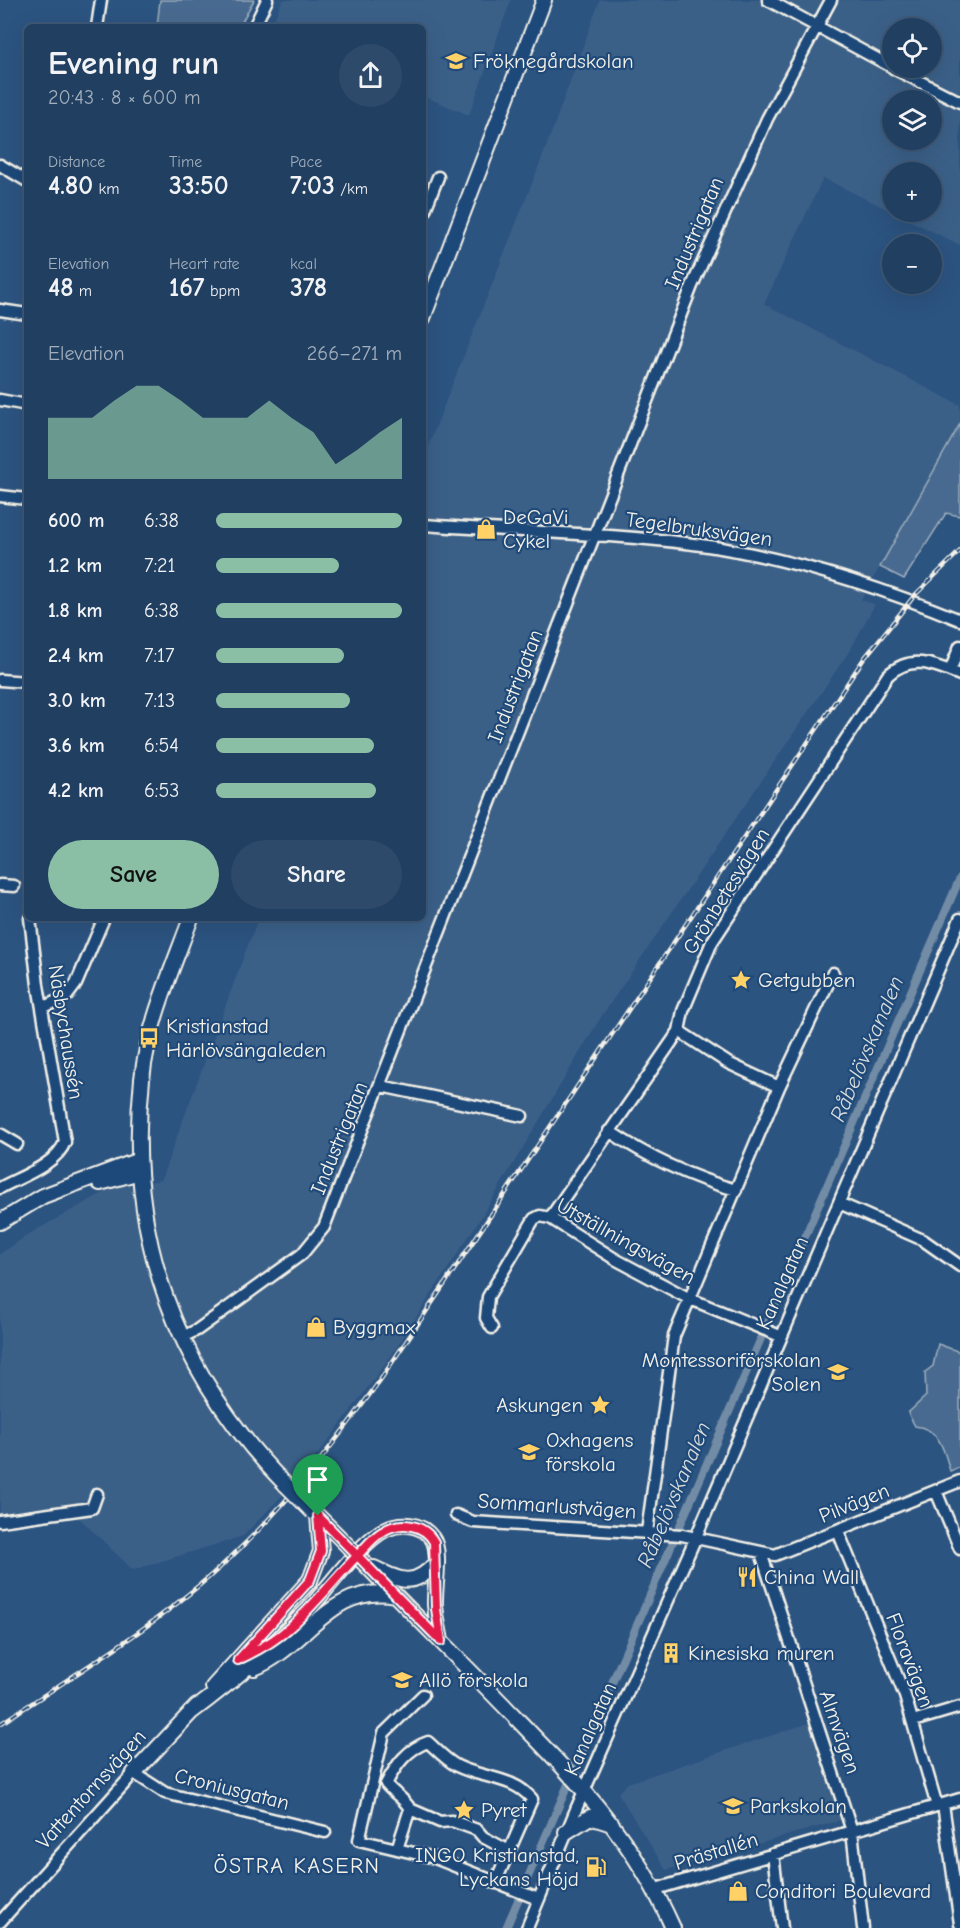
<!DOCTYPE html>
<html lang="en">
<head>
<meta charset="utf-8">
<style>
	:root { --surface:#213f61; --page:#2d4a6a; --text:#f1f3f6; --muted:#a2afbd; --line:#3e5876; --accent:#8abfa5 }
	body { margin:0; font-family:"Comic Neue",sans-serif; background:var(--page); color:var(--text); height:100vh; display:flex; flex-direction:column; font-size:22px; white-space:nowrap }
	* { box-sizing:border-box; margin:0 }
	p { font-size:20px; color:var(--muted) }
	.icon { flex:none; width:33px; height:33px; fill:none; stroke:currentColor; stroke-width:2; stroke-linecap:round; stroke-linejoin:round }
	.map { position:relative; flex:1; overflow:hidden }
	.panel { position:absolute; left:24px; top:24px; width:402px; height:897px; display:flex; flex-direction:column; background:var(--surface); border-radius:9px; box-shadow:0 6px 24px #0002,0 0 0 2px var(--line) }
	.panel>* { flex:none }
	.controls { position:absolute; left:882px; top:18px; display:grid; gap:12px }
	.controls a { display:grid; place-items:center; width:60px; height:60px; border-radius:50%; background:var(--surface); box-shadow:0 6px 24px #0002,0 0 0 2px var(--line); font-size:30px }
	.pin { position:absolute; display:grid; place-items:center; width:51px; height:51px; color:#fff; margin:-62px -26px; border-radius:50% 50% 50% 0; rotate:-45deg; box-shadow:0 0 6px #0007 }
	.pin .icon { rotate:45deg }
	.round { display:grid; place-items:center; flex:none; width:63px; height:63px; border-radius:32px; background:var(--page) }
	.summary { display:flex; align-items:center; justify-content:space-between; height:102px; padding:0 24px }
	h1 { font-size:33px; font-weight:700; line-height:45px }
	.stats { display:grid; grid-template-columns:repeat(3,1fr); gap:9px; height:102px; padding:6px 24px }
	.stats div { display:grid; align-content:center }
	.stats b { font-size:26px; font-weight:700 }
	.stats small { font-size:16px; font-weight:400 }
	.stats p { font-size:16px }
	.chart { height:168px; padding:12px 24px }
	.chart p { display:flex; justify-content:space-between }
	.chart svg { width:100%; height:108px; margin-top:6px; fill:var(--accent); opacity:.7 }
	.action { display:flex; gap:12px; margin-top:auto; padding:12px 24px }
	.action a { flex:1; height:69px; border-radius:36px; background:var(--accent); color:#111; font-size:24px; font-weight:700; line-height:69px; text-align:center }
	.action a+a { background:var(--page); color:var(--text) }
	ul { padding:0 24px; list-style:none; font-size:20px }
	li { display:grid; grid-template-columns:96px 72px 1fr; align-items:center; height:45px }
	li i { height:15px; border-radius:8px; background:var(--accent) }
	.map>svg:first-child { display:block }
</style>
</head>
<body>
<div class="map">
<svg width="960" height="1928" viewBox="0 0 960 1928">
	<rect width="100%" height="100%" fill="#2c5481"/>
	<filter id="ink" filterUnits="userSpaceOnUse"><feTurbulence type="fractalNoise" baseFrequency=".0167" numOctaves="2"/><feDisplacementMap in="SourceGraphic" scale="12" xChannelSelector="R" yChannelSelector="G"/><feConvolveMatrix kernelMatrix="1 2 1 2 8 2 1 2 1" color-interpolation-filters="sRGB"/></filter>
	<g filter="url(#ink)">
		<path fill="#3b6088" fill-rule="evenodd" d="M283 0H511L469 115 423 96V27H270Z
			M600 0H960V245L823 178 764 304 960 405V424L861 600 875 604 850 650 601 1017 482 1216 391 1356 305 1472 243 1536 133 1570 67 1506 0 1517V1254L31 1233 112 1188 161 1180 258 918H423V459L544 153ZM892 28H932V68H892ZM892 100H932V140H892ZM892 172H932V212H892Z
			M812 1722 845 1819 666 1870 618 1793 628 1783Z"/>
		<path fill="#496b90" stroke="#9eaebc" stroke-width="1.5" d="M160 0H254L239 27H157Z
			M960 424V516L946 513 904 579 880 567Z
			M938 1344 960 1352V1467L950 1471C944 1450 940 1429 915 1426L908 1413 926 1396 925 1372 933 1366Z"/>
		<g fill="none" stroke-linecap="round" stroke-linejoin="round">
			<path stroke="#738ca6" stroke-width="8" d="M506 1928 960 878"/>
			<g stroke="#f4f1e8" stroke-width="15">
				<path id="minor" d="M768 0 892 67
					M97 27 101 0
					M254 27 267 0
					M893 68 960 102
					M0 165 27 181
					M423 215 438 177
					M0 310 27 314
					M0 400 27 405
					M0 496 27 499
					M423 525C518 532 614 533 708 546 795 559 879 587 960 620
					M950 671 960 646
					M0 680 27 682
					M0 885 14 886
					M42 1008 67 996 76 984 104 918
					M679 1031 728 1063 779 1087
					M381 1086 522 1116
					M609 1131C649 1158 689 1177 736 1190
					M0 1134 17 1144
					M0 1188C20 1177 56 1165 65 1142L38 985 30 918
					M839 1203 923 1240 960 1266
					M550 1218 679 1031 683 1011 712 942 888 675C911 654 933 664 960 675
					M492 1328 486 1318 488 1297 534 1219 540 1216 550 1218 615 1259 688 1298 780 1336
					M182 1337 197 1330 302 1254 324 1227 692 286 767 119 831 0
					M936 1491 960 1549
					M456 1515 473 1522 682 1535 775 1555 960 1481
					M0 1521 92 1508 97 1494
					M838 1531 905 1696 937 1806
					M647 1532 674 1336 779 1087 833 973
					M761 1553 852 1831 863 1928
					M423 1695 384 1733 359 1840 435 1858 538 1899
					M913 1721 960 1707
					M943 1804 960 1924
					M410 1809 440 1822 452 1821 477 1830 483 1837 509 1851
					M397 1849 410 1809C404 1798 394 1794 386 1784 396 1765 407 1749 428 1742 437 1750 446 1760 457 1766 483 1779 513 1776 532 1799L495 1883
					M773 1854 782 1928
					M656 1889 960 1799
					M0 1922 134 1773 165 1793 325 1832
					M527 1928 577 1807 696 1537 960 919"/>
			</g>
			<g stroke="#f4f1e8" stroke-width="18">
				<path id="major" d="M423 318 544 0
					M191 918C172 970 148 1023 142 1079 125 1236 176 1373 286 1485
					M100 1183 140 1172
					M0 1222 43 1196 139 1160
					M317 1515 349 1547
					M364 1563C414 1615 465 1665 515 1717 581 1785 634 1840 673 1928
					M374 1568C401 1581 414 1588 436 1563
					M254 1668C305 1648 331 1582 395 1595
					M213 1687 310 1580 321 1551 318 1516
					M190 1713C232 1682 271 1648 307 1611 327 1590 361 1541 386 1529 401 1522 421 1523 432 1538 442 1551 434 1587 435 1605 436 1617 439 1629 441 1641
					M134 1773 197 1706
					M566 1832 590 1817 612 1824"/>
			</g>
			<use href="#minor" stroke="#1f4a7a" stroke-width="10"/>
			<use href="#major" stroke="#1f4a7a" stroke-width="14"/>
			<g stroke="#f4f1e8" stroke-width="4.5">
				<path id="rail" d="M0 1724C78 1672 161 1623 229 1559 287 1505 335 1443 381 1379L863 660 915 595 960 551"/>
			</g>
			<use href="#rail" stroke="#1f4a7a" stroke-width="2" stroke-dasharray="7" stroke-linecap="butt"/>
			<g stroke="#f4f1e8" stroke-width="18" stroke-linecap="butt">
				<path id="major-bridge" d="M286 1485 313 1512
					M349 1547 364 1563"/>
			</g>
			<use href="#major-bridge" stroke="#1f4a7a" stroke-width="14"/>
		</g>
	</g>
	<g fill="none" stroke-linecap="round" stroke-linejoin="round" filter="url(#ink)">
		<g stroke="#fff" stroke-width="12">
			<path id="route" d="M318 1516C359 1557 400 1600 441 1641L436 1609 434 1542C424 1524 400 1520 382 1532 372 1538 364 1549 356 1557 333 1581 313 1607 289 1628 274 1642 257 1651 238 1660L310 1580 321 1551 318 1516"/>
		</g>
		<use href="#route" stroke="#e11d48" stroke-width="8"/>
	</g>
	<defs>
		<g id="school-bare" transform="scale(1.62)"><path d="M0-5L7-2L0 1L-7-2ZM-4 1L0 2.5L4 1V4Q0 6-4 4Z" fill="#ffd166" stroke="#1f4a7a" stroke-width="2.5" paint-order="stroke"/></g>
		<g id="shop-bare" transform="scale(1.62)"><path d="M-5-2.5h2.3a2.7 3.5 0 0 1 5.4 0H5L5.5 6h-11ZM-1.5-2.5h3a1.5 2.3 0 0 0-3 0Z" fill="#ffd166" stroke="#1f4a7a" stroke-width="2.5" paint-order="stroke"/></g>
		<g id="sight-bare" transform="scale(1.62)"><path d="M0-6L1.8-2.2L6-1.7L2.9 1.2L3.7 5.4L0 3.3L-3.7 5.4L-2.9 1.2L-6-1.7L-1.8-2.2Z" fill="#ffd166" stroke="#1f4a7a" stroke-width="2.5" paint-order="stroke"/></g>
		<g id="bus-bare" transform="scale(1.62)"><path d="M-5-6H5V4H4V6H2V4H-2V6H-4V4H-5ZM-3.5-4V0h7V-4ZM-3.5 1.2v1.5H-2V1.2ZM2 1.2v1.5H3.5V1.2Z" fill="#ffd166" stroke="#1f4a7a" stroke-width="2.5" paint-order="stroke"/></g>
		<g id="restaurant-bare" transform="scale(1.62)"><path d="M-5-6h1v4h1v-4h1v4h1v-4h1v5L-1.5 .5V6h-2V.5L-5-1ZM5-6V6H3V1.5H1.5Q1.5-4 5-6Z" fill="#ffd166" stroke="#1f4a7a" stroke-width="2.5" paint-order="stroke"/></g>
		<g id="building-bare" transform="scale(1.62)"><path d="M-4-6H4V6H1V3H-1V6H-4ZM-2.5-4.3h1.7v1.8h-1.7ZM.8-4.3h1.7v1.8H.8ZM-2.5-1h1.7V.8h-1.7ZM.8-1h1.7V.8H.8Z" fill="#ffd166" stroke="#1f4a7a" stroke-width="2.5" paint-order="stroke"/></g>
		<g id="fuel-bare" transform="scale(1.62)"><path d="M-5.5-6h7V0h2V4h1.3V-2.5L3-4.5l.8-.8L6-3V5H2.5V1h-1V6h-7ZM-4.2-4.7v3.2H.2V-4.7Z" fill="#ffd166" stroke="#1f4a7a" stroke-width="2.5" paint-order="stroke"/></g>
	</defs>
	<g fill-rule="evenodd">
		<use href="#school-bare" x="456" y="61"/>
		<use href="#shop-bare" x="486" y="529"/>
		<use href="#sight-bare" x="741" y="980"/>
		<use href="#bus-bare" x="149" y="1038"/>
		<use href="#shop-bare" x="316" y="1327"/>
		<use href="#school-bare" x="838" y="1372"/>
		<use href="#sight-bare" x="600" y="1405"/>
		<use href="#school-bare" x="529" y="1452"/>
		<use href="#restaurant-bare" x="747" y="1577"/>
		<use href="#building-bare" x="671" y="1653"/>
		<use href="#school-bare" x="402" y="1680"/>
		<use href="#school-bare" x="733" y="1806"/>
		<use href="#sight-bare" x="464" y="1810"/>
		<use href="#fuel-bare" x="596" y="1867"/>
		<use href="#shop-bare" x="738" y="1891"/>
	</g>
	<g text-anchor="middle" dominant-baseline="central" stroke-width="4.5" stroke-linejoin="round" paint-order="stroke">
		<g font-size="21" fill="#f4f1e8" stroke="#1f4a7a" text-anchor="start">
			<text x="473" y="61">Fröknegårdskolan</text>
			<text x="503" y="517">DeGaVi<tspan x="503" dy="24">Cykel</tspan></text>
			<text x="758" y="980">Getgubben</text>
			<text x="166" y="1026">Kristianstad<tspan x="166" dy="24">Härlövsängaleden</tspan></text>
			<text x="333" y="1327">Byggmax</text>
			<text x="821" y="1360" text-anchor="end">Montessoriförskolan<tspan x="821" dy="24">Solen</tspan></text>
			<text x="583" y="1405" text-anchor="end">Askungen</text>
			<text x="546" y="1440">Oxhagens<tspan x="546" dy="24">förskola</tspan></text>
			<text x="764" y="1577">China Wall</text>
			<text x="688" y="1653">Kinesiska muren</text>
			<text x="419" y="1680">Allö förskola</text>
			<text x="750" y="1806">Parkskolan</text>
			<text x="481" y="1810">Pyret</text>
			<text x="579" y="1855" text-anchor="end">INGO Kristianstad,<tspan x="579" dy="24">Lyckans Höjd</tspan></text>
			<text x="755" y="1891">Conditori Boulevard</text>
		</g>
		<g font-size="21" fill="#f4f1e8" stroke="#1f4a7a">
			<text transform="translate(694 233) rotate(-67)">Industrigatan</text>
			<text transform="translate(699 529) rotate(8)">Tegelbruksvägen</text>
			<text transform="translate(515 686) rotate(-69)">Industrigatan</text>
			<text transform="translate(726 891) rotate(-58)">Grönbetesvägen</text>
			<text transform="translate(66 1032) rotate(81)">Näsbychaussén</text>
			<text transform="translate(339 1138) rotate(-68)">Industrigatan</text>
			<text transform="translate(626 1241) rotate(29)">Utställningsvägen</text>
			<text transform="translate(782 1283) rotate(-66)">Kanalgatan</text>
			<text transform="translate(854 1503) rotate(-22)">Pilvägen</text>
			<text transform="translate(557 1506) rotate(4)">Sommarlustvägen</text>
			<text transform="translate(910 1660) rotate(69)">Floravägen</text>
			<text transform="translate(590 1729) rotate(-66)">Kanalgatan</text>
			<text transform="translate(840 1732) rotate(71)">Almvägen</text>
			<text transform="translate(91 1789) rotate(-48)">Vattentornsvägen</text>
			<text transform="translate(232 1789) rotate(14)">Croniusgatan</text>
			<text transform="translate(716 1851) rotate(-17)">Prästallén</text>
		</g>
		<g font-size="22" font-style="italic" fill="#dadddb" stroke="#1f4a7a">
			<text transform="translate(867 1049) rotate(-67)">Råbelövskanalen</text>
			<text transform="translate(674 1495) rotate(-67)">Råbelövskanalen</text>
		</g>
		<g font-size="22" letter-spacing="1.5" fill="#f4f1e8" stroke="#1f4a7a">
			<text x="297" y="1866">ÖSTRA KASERN</text>
		</g>
	</g>
</svg>
<div class="controls">
<a><svg class="icon" aria-label="locate" viewBox="0 0 24 24"><circle cx="12" cy="12" r="6"/><path d="M12 2v4M12 18v4M2 12h4M18 12h4"/></svg></a>
<a><svg class="icon" aria-label="layers" viewBox="0 0 24 24"><path d="M12 4l9 5-9 5-9-5zM3 14l9 5 9-5"/></svg></a>
<a>+</a>
<a>−</a>
</div>
<div class="pin" style="left:318px;top:1516px;background:#1e9e55"><svg class="icon" aria-label="arrive" viewBox="0 0 24 24"><path d="M6 21V4h12l-3 4 3 4H6"/></svg></div>
<section class="panel">
<div class="summary"><div><h1>Evening run</h1><p>20:43 · 8 × 600 m</p></div><a class="round"><svg class="icon" aria-label="share" viewBox="0 0 24 24"><path d="M12 15V3M7 8l5-5 5 5M5 13v7h14v-7"/></svg></a></div>
<div class="stats">
<div><p>Distance</p><b>4.80<small> km</small></b></div>
<div><p>Time</p><b>33:50</b></div>
<div><p>Pace</p><b>7:03<small> /km</small></b></div>
</div>
<div class="stats">
<div><p>Elevation</p><b>48<small> m</small></b></div>
<div><p>Heart rate</p><b>167<small> bpm</small></b></div>
<div><p>kcal</p><b>378</b></div>
</div>
<div class="chart"><p><span>Elevation</span>266–271 m</p>
<svg viewBox="0 0 160 44" preserveAspectRatio="none"><path d="M0 44V19L10 19L20 19L30 12L40 6L50 6L60 12L70 19L80 19L90 19L100 12L110 19L120 25L130 38L140 32L150 25L160 19V44z"/></svg>
</div>
<ul>
<li><b>600 m</b>6:38<i style="width:100%"></i></li>
<li><b>1.2 km</b>7:21<i style="width:66%"></i></li>
<li><b>1.8 km</b>6:38<i style="width:100%"></i></li>
<li><b>2.4 km</b>7:17<i style="width:69%"></i></li>
<li><b>3.0 km</b>7:13<i style="width:72%"></i></li>
<li><b>3.6 km</b>6:54<i style="width:85%"></i></li>
<li><b>4.2 km</b>6:53<i style="width:86%"></i></li>
</ul>
<div class="action"><a>Save</a><a>Share</a></div>
</section>
</div>
</body>
</html>
